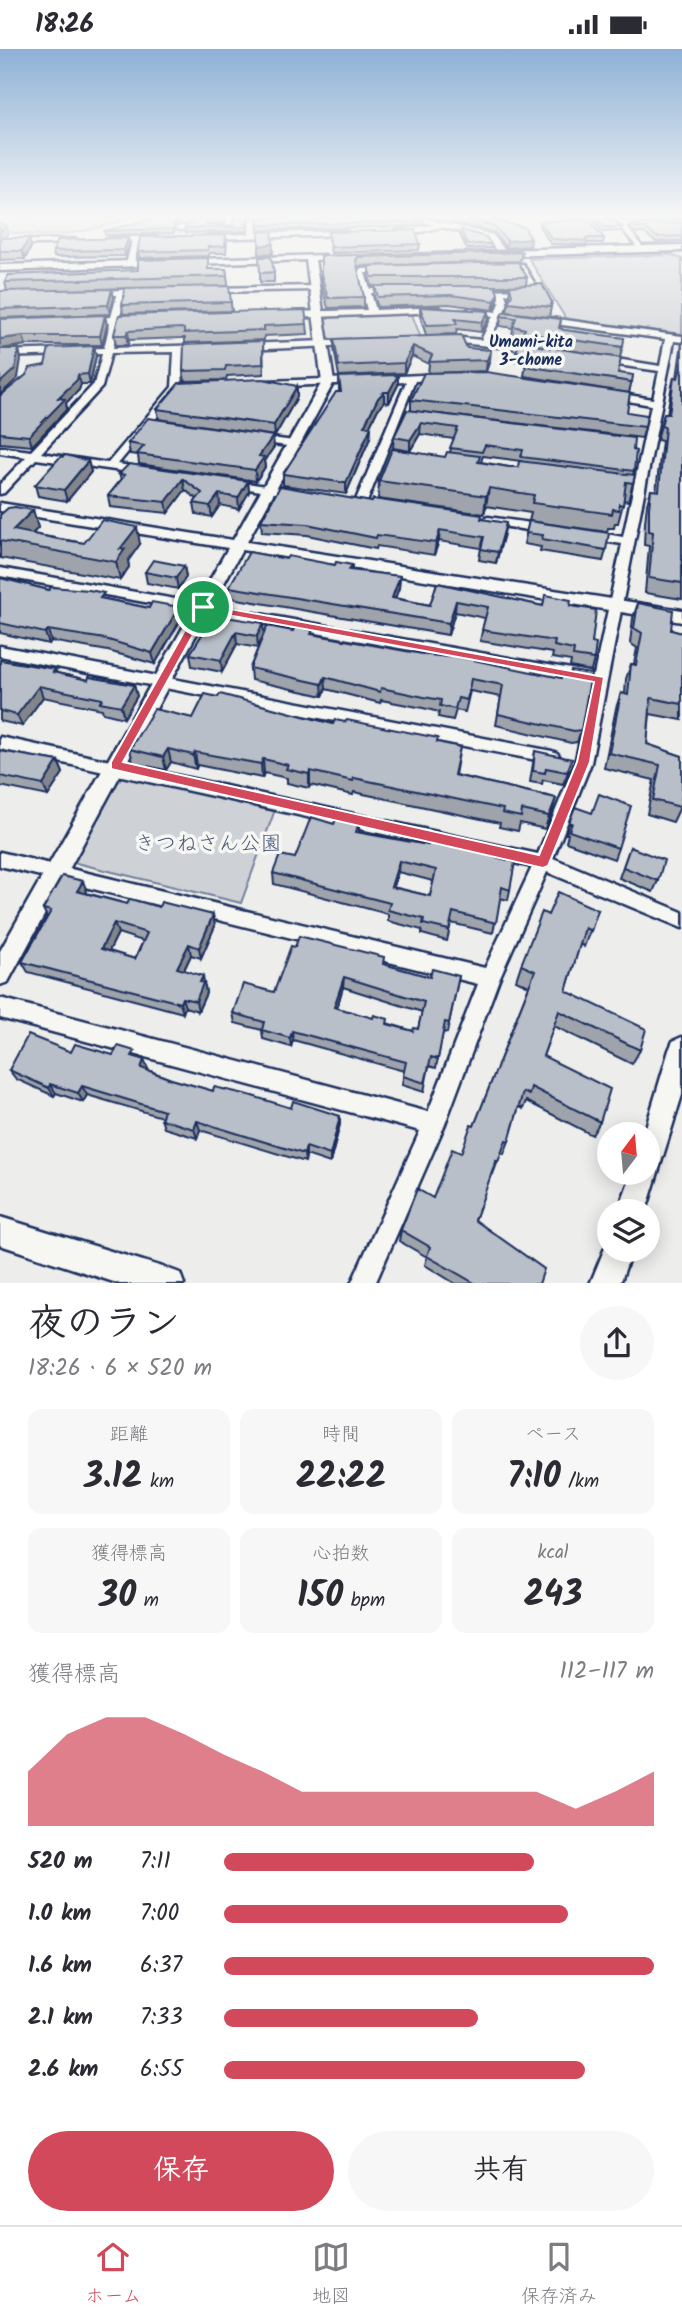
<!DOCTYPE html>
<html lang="ja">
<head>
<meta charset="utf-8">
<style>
	:root { --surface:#fff; --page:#f7f7f7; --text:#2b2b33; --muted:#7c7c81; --line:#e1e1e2; --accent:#d1495b }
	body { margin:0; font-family:Kalam,"Klee One",sans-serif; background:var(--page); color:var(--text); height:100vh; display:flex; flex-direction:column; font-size:26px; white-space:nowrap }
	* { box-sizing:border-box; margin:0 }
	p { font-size:23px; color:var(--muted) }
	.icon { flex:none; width:38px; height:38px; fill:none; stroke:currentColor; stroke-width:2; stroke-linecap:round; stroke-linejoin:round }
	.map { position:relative; height:1234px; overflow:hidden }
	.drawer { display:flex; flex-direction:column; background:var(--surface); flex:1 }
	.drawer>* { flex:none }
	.needle { width:46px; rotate:16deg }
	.tools { position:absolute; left:597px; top:1073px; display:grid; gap:14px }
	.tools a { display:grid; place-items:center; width:63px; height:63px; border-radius:50%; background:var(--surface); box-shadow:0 4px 18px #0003; font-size:35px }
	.pin { position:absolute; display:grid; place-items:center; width:60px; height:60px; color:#fff; margin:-30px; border:4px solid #fff; border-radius:50%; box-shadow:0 2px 7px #0007 }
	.round { display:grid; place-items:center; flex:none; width:74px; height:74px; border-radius:37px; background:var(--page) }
	.headline { display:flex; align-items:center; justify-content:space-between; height:119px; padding:0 28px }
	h1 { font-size:38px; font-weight:600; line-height:52px }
	.figures { display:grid; grid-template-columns:repeat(3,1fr); gap:10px; height:119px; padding:7px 28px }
	.figures div { display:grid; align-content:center; border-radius:14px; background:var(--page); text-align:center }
	.figures b { font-size:35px; font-weight:600 }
	.figures small { font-size:19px; font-weight:400 }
	.figures p { font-size:19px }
	.chart { height:196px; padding:14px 28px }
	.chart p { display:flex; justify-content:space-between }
	.chart svg { width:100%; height:126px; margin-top:7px; fill:var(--accent); opacity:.7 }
	.primary-button { display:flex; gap:14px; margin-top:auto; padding:14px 28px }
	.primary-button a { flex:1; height:80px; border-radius:42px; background:var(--accent); color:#fff; font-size:28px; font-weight:600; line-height:80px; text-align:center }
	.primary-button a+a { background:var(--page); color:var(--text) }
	ul { padding:0 28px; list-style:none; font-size:23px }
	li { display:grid; grid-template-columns:112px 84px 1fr; align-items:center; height:52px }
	li i { height:18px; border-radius:9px; background:var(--accent) }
	.status { display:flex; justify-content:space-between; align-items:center; height:49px; padding:0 35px; background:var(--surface); direction:ltr }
	.status svg { height:19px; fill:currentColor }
	.tab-bar { display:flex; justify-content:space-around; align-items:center; height:98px; border-top:2px solid var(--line); background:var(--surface); font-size:19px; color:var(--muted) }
	.tab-bar a { display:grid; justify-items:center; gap:4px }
	.tab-bar .selected { color:var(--accent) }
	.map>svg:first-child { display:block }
</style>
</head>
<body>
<div class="status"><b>18:26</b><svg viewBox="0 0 49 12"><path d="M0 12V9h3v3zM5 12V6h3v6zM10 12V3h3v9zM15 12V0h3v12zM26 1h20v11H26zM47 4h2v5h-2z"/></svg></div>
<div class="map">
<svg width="682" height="1235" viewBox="0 0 682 1235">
	<rect width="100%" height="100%" fill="#edeeec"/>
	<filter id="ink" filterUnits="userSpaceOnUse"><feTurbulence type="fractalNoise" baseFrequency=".0143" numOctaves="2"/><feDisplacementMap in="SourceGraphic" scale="14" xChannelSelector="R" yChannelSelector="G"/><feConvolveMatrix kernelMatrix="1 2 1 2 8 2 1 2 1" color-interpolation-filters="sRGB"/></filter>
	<g filter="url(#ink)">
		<path fill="#ced2d7" stroke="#74809a" stroke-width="2" d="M0 169H128C86 185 44 192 0 181Z
			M672 206 682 210V285L566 270 529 210Z
			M411 263 421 289 328 292 325 266Z
			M119 724 276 758 241 854 72 813Z"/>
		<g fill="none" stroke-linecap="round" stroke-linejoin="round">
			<g stroke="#1b2f5e" stroke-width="5">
				<path id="minor" d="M227 169H233L232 179 179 181 175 179 179 177 226 176Z
					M250 169H256L257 184 345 182 349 184 345 186 208 190 204 188 208 186 249 185Z
					M411 169H423L493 186 507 204 500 206 487 190 441 178 416 184 394 185 397 181 433 176Z
					M608 169H616L622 173 682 172V176L626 177 644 200 640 202 619 176Z
					M156 187 159 191 139 192 134 215 130 217 126 215 132 192 110 193 106 191 110 189Z
					M76 190 79 194 0 196V192Z
					M516 215H523L539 242 535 244 505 245 508 254 503 264 523 268 519 271 501 268 489 292 535 297 538 298V302L441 292V288L444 287 481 291 493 267 466 262 470 259 496 263 500 254 497 245H480L476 243 477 241 530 240 518 219 512 217Z
					M387 219H390V223L365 224 370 240H394L398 242 394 244H371L376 261 439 258 443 261 442 263 288 269 284 266 288 263 367 261 357 222 361 220Z
					M318 237V241H315L211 243 207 241 211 239Z
					M122 241H142L146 243 142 245 125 246 120 268 135 267 139 270 135 273H119L113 299 204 296 208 299 204 302H183L182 338 118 415 143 419 148 422 143 425 36 410 4 444 0 445V435L26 408 0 404V398L31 402 94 335 102 305 0 308V302L104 299 110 274 89 275 85 272 89 269 111 268 117 246H96L92 244 96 242ZM174 303 172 338 108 414 41 404 102 338 111 304Z
					M543 268 682 287V293L674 292 591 714 553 809 682 863V879L547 823 499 930 445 1075 375 1235H351L420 1082 0 969V949L428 1063 478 935 0 817V803L485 919 532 818 0 700V688L538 805 575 714 593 632 588 633 0 527V519L588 623 594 626 622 495 589 490 583 486 589 482 623 488 651 356 610 349 605 346 610 343 653 350 659 322 604 314 599 311 604 308 660 317 665 290 540 273 539 271Z
					M350 291 353 292V296L245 301 241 298 245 295Z
					M441 325 444 326V330L415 332 367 453 365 455H357L355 453 406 333 380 334 375 331 380 328Z
					M357 329 360 330V334L265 338 260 335 265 332Z
					M256 387 294 392 299 395 294 398 252 392 251 390Z
					M232 432 295 441 301 444 295 447 228 437 226 435Z
					M488 468 545 476 551 480 545 484 484 474V470Z
					M0 597 552 702 557 704 560 708 557 712 552 714 0 607Z"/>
			</g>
			<g stroke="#1b2f5e" stroke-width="5">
				<path id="tertiary" d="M682 196V202L500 207 495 204 500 201Z
					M325 206V210L315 211 334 333 247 493 682 561V573L242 501 8 933 0 936V902L228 499 0 462V454L233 491 322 333 306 211 0 222V216Z
					M682 988V1046L646 1162H618L632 1124H648V1085H644L669 1001 673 992Z
					M0 1168 169 1220 180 1224 184 1235H120L0 1196Z
					M609 1189V1200H632L620 1235H590Z"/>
			</g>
			<use href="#minor" fill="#f6f6f2" fill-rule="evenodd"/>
			<use href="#tertiary" fill="#f6f6f2" fill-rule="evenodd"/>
		</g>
		<path fill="#9fa4ac" stroke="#1b2f5e" stroke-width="2" fill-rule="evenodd" d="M195 169H225L224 174 208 175 212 178 233 176 249 169 247 182 186 184 185 179Z
			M258 169 423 171V176L416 177 259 181Z
			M452 169H482L531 190 530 197 506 199 494 183 455 174Z
			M592 169H611L622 178 621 182 603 183Z
			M618 169H682V170H623Z
			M540 173 604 189 603 194H587L586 196 551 195 539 177Z
			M682 174V192L656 193 644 184H635L631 180 632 175Z
			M0 175 6 176 8 185 5 189H29L31 198 25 210 0 211Z
			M175 176 174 184 105 186 104 182Z
			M461 181 491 195V199L467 200 460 186Z
			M328 183 420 195 419 201 331 204Z
			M128 189 129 195 125 207 54 208 53 202Z
			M227 192 226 204H209V207L139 209 138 200Z
			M522 203 520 212 358 217 357 218 364 248V258L328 259 321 234V207Z
			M369 217 527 228 526 236 552 253 549 268 507 263 509 251V247L510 237H495L498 244 497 254 493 261 449 255 378 258 374 247 375 237H372L369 227Z
			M209 220H226L232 262 123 265 122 256 125 239 71 241 112 240 114 249 110 265 0 269V242H7L5 233Z
			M274 223V233H260V224Z
			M420 258 489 262 488 271 481 283 457 280 456 285 426 286 420 267Z
			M119 266 307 275 308 285 264 287V291L185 294V289H182L129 291 128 296H116L114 286Z
			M501 267 561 270 560 279 564 281 624 289 620 309 522 294 523 289 512 287 513 279 500 277Z
			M0 270 107 276 102 296H26L0 300Z
			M334 290 467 299 490 311 486 322 428 324 429 315 412 307 404 324 339 327 334 300Z
			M263 292 264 325 227 327 226 331 185 332 183 322Z
			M682 293V550L645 544 649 497 644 496 645 473 647 455 651 441 656 442 662 392 657 391 664 365H667L671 341 674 328 677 329Z
			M94 297 96 307 90 335H81L79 341 66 354 67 360 32 397 0 394V347L45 316Z
			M516 302 618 324 633 326 629 344 524 327 526 315 515 312Z
			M339 328 398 336 389 354 384 353 378 360 369 378H371L370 389 346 445 283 436V425L339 343Z
			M297 337V348L275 387 159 370 157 360Z
			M411 351 627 363 645 378 642 389 439 365 633 401 634 422 633 426H635L628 452 624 451 618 474H615L614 479H608L607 483 529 472 531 464 486 457 484 465 378 450 379 432 445 408 450 403 454 390 420 385 410 402 393 399 394 388 411 361ZM483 407 521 412 518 418H509L481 413Z
			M128 394 274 398 264 412 265 418 256 432 139 415 138 406 130 405Z
			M88 412 91 423 67 452 38 447 35 436Z
			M119 425 248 432 249 443 239 460 220 456 212 468 196 465 194 454 197 450 185 441 168 464 110 458 108 447 121 431Z
			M372 453 506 474 496 514 479 511 481 499 439 492 434 506 377 497 376 500 307 486 262 483 261 472Z
			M33 461 38 479 32 485 84 494 140 495 128 512 129 518 120 531 0 509V466Z
			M529 472 606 501 603 512 540 502 541 498 524 495Z
			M286 510 335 516H352V522L400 527 399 539 395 549 430 556 437 534 543 557H570L592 594 594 610 591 622 570 618 571 612 552 609 553 604 480 592 485 569 455 563 448 586 231 549 229 538Z
			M184 517 186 528 178 540 147 534 145 523Z
			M0 529 49 541 105 550 149 559 179 558 181 570 155 615 108 602 51 592 49 595 0 584Z
			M638 554 671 581 682 584V671L650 665 647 695 682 707 680 758 673 773 647 765 654 731 604 719 616 659 621 644 625 645 626 630 631 615H634L637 599 630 594 633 569Z
			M214 566 264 584 314 586 561 629 570 627 571 622 581 681 577 693 571 694 496 676 501 648 470 642 465 663 456 661 453 671 438 668 439 663 423 659 381 651 380 654 326 640 323 647 251 631 250 619 258 599 237 595 222 623 192 617 190 605Z
			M0 611 55 620 57 624 88 631 134 636 137 647 124 669 103 664 102 660 43 648 22 677 0 672Z
			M193 669 333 675 460 698 455 726 556 749 545 780 520 774 518 782 499 778 500 774 354 743 353 746 310 736 309 739 287 734V729L264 724 262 729 197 716 196 720 171 713 166 721 133 714 130 700Z
			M0 702 58 712 63 724 48 747 0 737Z
			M535 702 569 721 563 735 543 731 542 735 530 733Z
			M359 773V783L485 805 510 841 508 851 500 849 493 884 451 874 447 892 422 885V881L388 872V865L274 835 273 824 295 809 334 775ZM398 823 433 832 430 847 393 838Z
			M569 774 618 799 614 810 566 793 568 785H566Z
			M630 798 658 832 653 843 619 829Z
			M87 843 86 844 127 855 159 858 213 866 215 877 201 909 191 906 184 921 205 937 206 944 198 962 185 958 183 964 28 923 22 913 47 868 43 860ZM118 884 143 892 135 910 109 902Z
			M598 861 584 898 580 895 566 942 640 1001 632 1015 554 977 543 1007 600 1073 592 1086 526 1052 523 1060 519 1057 509 1092 504 1105 501 1104 493 1125 491 1124 475 1171 539 1235H456L425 1216 427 1208 399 1192 401 1181 433 1149 461 1104 474 1077 529 937 516 931 521 916 548 866Z
			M295 898 384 916 430 928 459 927 447 984 443 983 436 1019 429 1017 424 1043 402 1036 404 1022 293 991 291 998 263 990 262 981 235 974 233 964 274 943ZM343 938 422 963 418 980 413 982 337 959Z
			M71 1003 137 1009 148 1020V1021L171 1030 213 1042 291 1059 340 1067V1075L330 1114 306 1106 305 1113 200 1081 197 1089 164 1079 161 1070 162 1068 87 1046 83 1053 56 1044 54 1047 16 1030 9 1021Z"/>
		<path fill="#82868c" stroke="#1b2f5e" stroke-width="2" d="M178 169H185L175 176 174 184 173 180 175 171Z
			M225 169 224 174 208 175 205 174 207 171Z
			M423 171V176L416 177V173Z
			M6 176 8 185 5 189 0 190V181Z
			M272 182 273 204 259 206V197Z
			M29 189 31 198 25 210 22 202Z
			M128 189 129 195 125 207 124 201Z
			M531 190 530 197 506 199 507 192Z
			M112 240 114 249 110 265 108 256Z
			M498 244 497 254 493 261 495 252Z
			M489 262 488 271 481 283 482 273Z
			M105 266 107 276 102 296 100 287Z
			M128 282 129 291 128 296 126 286Z
			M23 287 26 296 0 300V290Z
			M94 297 96 307 90 335 88 325Z
			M413 297 412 307 404 324V314Z
			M19 300 21 310 18 329 0 346V334Z
			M491 301 490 311 486 322 487 311Z
			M78 326 81 335 79 341 66 354 67 360 32 397 29 387Z
			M398 326V336L389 354V343Z
			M297 337V348L275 387 274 376Z
			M384 343V353L378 360 364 388V377L378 349Z
			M421 374 420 385 410 402V391Z
			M371 378 370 389 346 445V434Z
			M273 387 274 398 264 412 265 418 256 432 255 421 259 407Z
			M88 412 91 423 67 452 64 441Z
			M183 430 185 441 168 464 166 453Z
			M248 432 249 443 239 460 238 449Z
			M489 439 486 457 484 465 486 447Z
			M219 445 220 456 212 468 210 457Z
			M33 461 38 479 21 496 13 481Z
			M506 474 504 485 496 514 498 503Z
			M137 478 140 495 128 512 129 518 120 531 116 513 120 500Z
			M440 481 439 492 434 506 436 494Z
			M184 517 186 528 178 540 176 529Z
			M400 527 399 539 391 560 392 549Z
			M456 552 455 563 448 586 449 574Z
			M179 558 181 570 155 615 152 604Z
			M263 574 264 586 258 599 257 587Z
			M48 581 51 592 49 595 45 584Z
			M236 583 237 595 222 623 221 611Z
			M325 628 326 640 323 647 322 635Z
			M134 636 137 647 124 669 121 657Z
			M39 637 43 648 22 677 17 666Z
			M168 700 171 713 166 721 163 708Z
			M195 703 197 716 196 720 193 706Z
			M263 710 264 724 262 729 261 715Z
			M58 712 63 724 48 747 43 736Z
			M310 722V736L309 739V725Z
			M556 749 552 763 545 780 549 767Z
			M399 812 398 823 390 848 391 838Z
			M83 832 87 843 81 853 77 842Z
			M213 866 215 877 201 909 199 899Z
			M114 874 118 884 105 910 101 900Z
			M189 895 191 906 180 929 177 919Z
			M203 927 206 944 198 962 196 952 200 933Z
			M344 928 343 938 334 968V958Z
			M182 949 185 958 183 964 180 954Z
			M292 982 293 991 291 998 290 989Z
			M144 1011 148 1020 145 1028 141 1019Z
			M50 1035 56 1044 54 1047 49 1039Z
			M82 1037 87 1046 83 1053 78 1044Z
			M340 1067V1075L330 1114V1106Z
			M197 1072 200 1081 197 1089 194 1080Z
			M306 1098V1106L305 1113 304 1105Z"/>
		<path fill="#b9bfc8" stroke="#1b2f5e" stroke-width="2" fill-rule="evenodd" d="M155 169H178L175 171 173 180 104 182Z
			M195 169H221L207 171 205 174 212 178 233 176 235 169H248L246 178 185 179Z
			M258 169H420L423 171 416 173 259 176Z
			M460 169H482L524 178 531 190 507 192 494 177Z
			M597 169H611L622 178H604Z
			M588 170 604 189H586L587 192 552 190 540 173Z
			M682 174V187L657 188 645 179H636L632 175Z
			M0 175 6 176 3 181H0Z
			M415 181 420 195 331 198 328 183Z
			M461 181 486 188 491 195H467Z
			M272 182 273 195 259 197V183Z
			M226 186 225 197 208 198V201L138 203V200L140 188Z
			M0 189H29L22 202H0Z
			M128 189 124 201 53 202 58 191Z
			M520 201 522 203 358 208 356 211 364 248 328 249 321 225V207Z
			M259 208H271L274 223 260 224Z
			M208 209V220H226L227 227 5 233 8 226 138 221V211Z
			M518 213 527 228H372L369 217Z
			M542 235 552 253 550 258 508 253 512 246 510 237Z
			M229 237 231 253 122 256 125 239Z
			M375 237H495L498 244 495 252 450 246 378 248Z
			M112 240 108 256 0 260V242Z
			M420 258 489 262 482 273 455 270 457 275 427 276Z
			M305 261 307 275 264 277V281L184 284V280L181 279 128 282 126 286H114L119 266Z
			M503 263 561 270 559 279 564 281 624 289 623 298 523 284 525 280 513 277 516 269 501 267Z
			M105 266 100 287H23L0 290V270Z
			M461 286 467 299 491 301 487 311 429 313 432 306 413 297 404 314 339 317 334 290Z
			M263 292V315L226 317 225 321 183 322 184 295Z
			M520 294 621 309 618 324 633 326 632 333 525 317 530 305 516 302Z
			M94 297 88 325 78 326 77 331 58 349 65 350 29 387 0 384V347L26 326 30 319 45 316 49 299Z
			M0 300H19L15 320 0 334Z
			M682 307V534L649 529 653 483 649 482V459L651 441 659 442 665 378 661 377 664 365H669L674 328 678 329 680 322Z
			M486 323 630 344 627 363 647 366 645 378 411 351 424 324Z
			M398 326 389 343H384L378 349 364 377 371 378 346 434 283 425 336 343H341L339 328Z
			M263 330 297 337 274 376 157 360 179 334Z
			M407 361 634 389 633 401 636 402 634 422 521 408 523 401 485 396 482 403 450 399 458 379 421 374 410 391 394 388Z
			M148 369 273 387 259 407 264 408 255 421 137 405 144 397 128 394Z
			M392 400 445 408 447 403 480 407 478 413 509 418H518L519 412 635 426 633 434 626 433 623 456 619 455V461L613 460 612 465 532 454 534 446 489 439 486 447 379 432Z
			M66 406 88 412 64 441 35 436 59 409Z
			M129 415 248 432 238 449 219 445 210 457 194 454 202 444 183 430 166 453 108 447 125 426 119 425Z
			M280 437 372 453 373 450 482 466 481 470 506 474 498 503 481 500 484 488 440 481 436 494 377 486 376 489 307 475 261 472Z
			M15 458 33 461 13 481 58 490 84 494 102 471 137 478 120 500H125L116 513 0 492V466L8 459Z
			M529 472 609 484 606 501 542 490 543 486 526 484Z
			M249 503 286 510 288 507 335 516 336 513 352 516 349 521 400 527 392 549 430 556 437 534 543 557 545 546 571 551 570 557 596 561 592 594 596 595 594 610 573 607 574 601 554 597 555 592 482 581 488 558 456 552 449 574 229 538Z
			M153 511 184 517 176 529 145 523Z
			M0 529 49 541 51 538 89 541 104 544 100 549 149 559 152 553 179 558 152 604 105 590 48 581 45 584 0 574Z
			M638 554 673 561 671 581 682 584V655L651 649 647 695 682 707V745L680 758 653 751 660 716 609 704 621 644 628 646 631 615 636 616 642 584 634 579Z
			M214 566 263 574 257 587 236 583 221 611 190 605Z
			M267 577 293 582 295 577 313 581 311 585 428 606 448 608 449 606 561 629V625L570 627 571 622 591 625 581 681 574 682 498 665 503 636 471 630 467 651 458 649 455 660 440 657 441 651 424 648 381 639 380 643 325 628 322 635 250 619Z
			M0 611 55 620 53 623 88 631 89 628 134 636 121 657 100 653 102 650 39 637 17 666 0 662Z
			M205 645 218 648 220 645 333 675 335 671 345 673 347 671 438 689 437 693 460 698 454 726 556 749 549 767 522 761 521 768 502 764 503 760 354 729 353 732 310 722 309 725 286 720 288 716 263 710 261 715 195 703 193 706 168 700 163 708 130 700 154 660 193 669Z
			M0 702 58 712 43 736 0 727Z
			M535 702 572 710 567 723 546 719 545 724 533 722Z
			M599 745 631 757 618 799 569 782 572 774H569L575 758 592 764Z
			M311 768 334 775 337 768 359 773 356 783 428 796 431 788 486 800 485 805 515 813 510 841 502 838 496 874 453 863 449 881 423 875 424 870 388 861 390 854 273 824 280 806 295 809ZM399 812 436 821 430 847 391 838Z
			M630 798 664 811 658 832 623 818Z
			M62 827 83 832 77 842 127 855 130 850 159 858 161 853 213 866 199 899 189 895 177 919 203 927 200 933 203 934 196 952 182 949 180 954 22 913 51 862 43 860ZM114 874 147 884 135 910 101 900Z
			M558 843 598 861 591 882 585 879 566 942 646 980 640 1001 559 962 543 1007 610 1040 600 1073 531 1038 529 1046 523 1043 509 1092 506 1091 498 1113 496 1112 475 1171 544 1220 539 1235H476L427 1207 430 1198 401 1181 417 1140 433 1149 452 1100 461 1104 471 1076 474 1077 535 922 521 916 542 863 548 866Z
			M299 887 384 908 383 915 430 928 432 920 459 927 449 974 445 973 438 1010 431 1008 425 1034 403 1027 406 1013 292 982 290 989 262 981 264 973 233 964 243 935 274 943 291 897 295 898ZM344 928 424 953 418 980 414 979 413 982 387 975 388 970 374 966 373 969 334 958Z
			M28 986 71 1003 75 995 113 1006 118 997 135 1002 132 1007 144 1011 141 1019 171 1030 213 1042 214 1038 249 1046 291 1059 293 1052 340 1067 330 1106 306 1098 304 1105 197 1072 194 1080 161 1070 164 1062 82 1037 78 1044 50 1035 49 1039 9 1021Z"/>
	</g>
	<linearGradient id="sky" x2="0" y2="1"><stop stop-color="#8db1d6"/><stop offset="0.49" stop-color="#f7f7f6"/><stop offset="1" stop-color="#f7f7f6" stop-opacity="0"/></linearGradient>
	<rect width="682" height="342" fill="url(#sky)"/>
	<path fill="#d1495b" stroke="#fff" stroke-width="2" fill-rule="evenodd" d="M203 555 604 628 590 713 548 817 543 819 111 720V713L198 558ZM206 562 594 633 577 713 539 806 123 713Z"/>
	<g text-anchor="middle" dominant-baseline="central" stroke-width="7" stroke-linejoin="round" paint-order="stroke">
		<g font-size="16" font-weight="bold" fill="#1b2f5e" stroke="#f6f6f2">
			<text x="531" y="293">Umami-kita<tspan x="531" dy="18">3-chome</tspan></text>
		</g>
		<g font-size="21" fill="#48587c" stroke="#f6f6f2">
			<text x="208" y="795">きつねさん公園</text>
		</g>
	</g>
</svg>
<div class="tools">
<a><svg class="needle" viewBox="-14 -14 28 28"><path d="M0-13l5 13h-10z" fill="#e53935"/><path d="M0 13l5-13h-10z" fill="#7c7c81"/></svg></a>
<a><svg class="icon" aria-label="layers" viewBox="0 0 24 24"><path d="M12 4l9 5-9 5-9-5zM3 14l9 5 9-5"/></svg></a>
</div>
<div class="pin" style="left:203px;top:558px;background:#1e9e55"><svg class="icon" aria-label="arrive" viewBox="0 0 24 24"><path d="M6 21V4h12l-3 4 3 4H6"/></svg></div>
</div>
<section class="drawer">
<div class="headline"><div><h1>夜のラン</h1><p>18:26 · 6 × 520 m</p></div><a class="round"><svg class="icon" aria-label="share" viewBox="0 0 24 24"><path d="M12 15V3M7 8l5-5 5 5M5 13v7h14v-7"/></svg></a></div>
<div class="figures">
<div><p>距離</p><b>3.12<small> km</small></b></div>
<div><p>時間</p><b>22:22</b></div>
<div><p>ペース</p><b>7:10<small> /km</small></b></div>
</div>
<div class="figures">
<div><p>獲得標高</p><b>30<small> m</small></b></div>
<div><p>心拍数</p><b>150<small> bpm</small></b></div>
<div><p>kcal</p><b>243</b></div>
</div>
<div class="chart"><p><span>獲得標高</span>112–117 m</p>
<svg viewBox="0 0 160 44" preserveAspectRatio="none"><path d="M0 44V25L10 12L20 6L30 6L40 12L50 19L60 25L70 32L80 32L90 32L100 32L110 32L120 32L130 32L140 38L150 32L160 25V44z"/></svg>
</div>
<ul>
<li><b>520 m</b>7:11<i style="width:72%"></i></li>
<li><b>1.0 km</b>7:00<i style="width:80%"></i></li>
<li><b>1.6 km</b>6:37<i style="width:100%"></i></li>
<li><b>2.1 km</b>7:33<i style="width:59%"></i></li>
<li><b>2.6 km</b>6:55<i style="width:84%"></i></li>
</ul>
<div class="primary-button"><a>保存</a><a>共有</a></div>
</section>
<nav class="tab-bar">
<a class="selected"><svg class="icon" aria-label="home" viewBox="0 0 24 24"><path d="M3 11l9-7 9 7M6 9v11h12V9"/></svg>ホーム</a>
<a><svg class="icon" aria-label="map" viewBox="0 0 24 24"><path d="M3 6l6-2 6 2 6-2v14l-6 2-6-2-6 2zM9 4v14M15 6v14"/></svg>地図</a>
<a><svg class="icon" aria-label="saved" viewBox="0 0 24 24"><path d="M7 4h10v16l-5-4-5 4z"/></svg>保存済み</a>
</nav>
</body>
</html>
